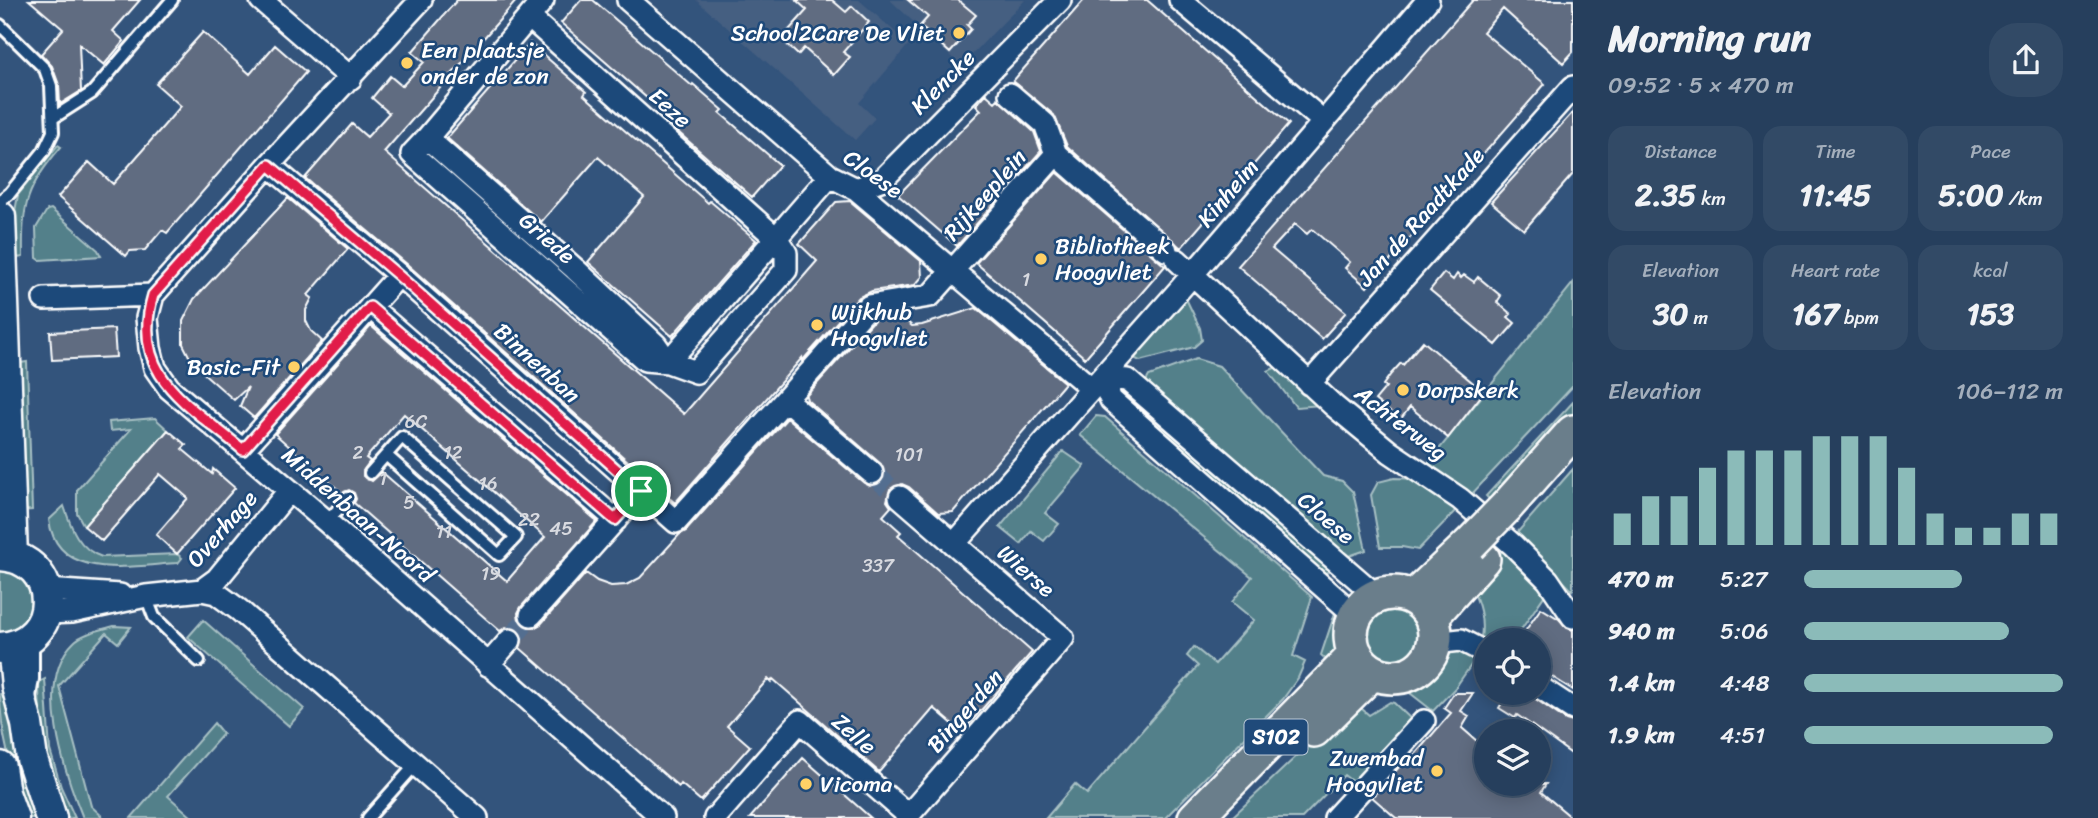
<!DOCTYPE html>
<html lang="en">
<head>
<meta charset="utf-8">
<style>
	:root { --surface:#263f5d; --page:#324a66; --text:#f1f3f6; --muted:#a4afbc; --line:#425872; --accent:#8bbbb9 }
	body { margin:0; font-family:Sriracha,sans-serif; background:var(--page); color:var(--text); height:100vh; display:flex; flex-direction:column; font-size:26px; white-space:nowrap }
	* { box-sizing:border-box; margin:0 }
	p { font-size:23px; color:var(--muted) }
	.icon { flex:none; width:38px; height:38px; fill:none; stroke:currentColor; stroke-width:2; stroke-linecap:round; stroke-linejoin:round }
	.map { position:relative; flex:1; overflow:hidden }
	.panel { display:flex; flex-direction:column; background:var(--surface); width:525px }
	.panel>* { flex:none }
	.controls { position:absolute; left:1474px; top:628px; display:grid; gap:14px }
	.controls a { display:grid; place-items:center; width:77px; height:77px; border-radius:50%; background:var(--surface); box-shadow:0 4px 18px #0003,0 0 0 2px var(--line); font-size:35px }
	.pin { position:absolute; display:grid; place-items:center; width:60px; height:60px; color:#fff; margin:-30px; border:4px solid #fff; border-radius:50%; box-shadow:0 2px 7px #0007 }
	.round { display:grid; place-items:center; flex:none; width:74px; height:74px; border-radius:28px; background:var(--page) }
	.headline { display:flex; align-items:center; justify-content:space-between; height:119px; padding:0 35px }
	h1 { font-size:38px; font-weight:800; line-height:52px }
	.metrics { display:grid; grid-template-columns:repeat(3,1fr); gap:10px; height:119px; padding:7px 35px }
	.metrics div { display:grid; align-content:center; border-radius:18px; background:var(--page); text-align:center }
	.metrics b { font-size:30px; font-weight:800 }
	.metrics small { font-size:19px; font-weight:400 }
	.metrics p { font-size:19px }
	.chart { height:196px; padding:14px 35px }
	.chart p { display:flex; justify-content:space-between }
	.chart svg { width:100%; height:126px; margin-top:7px; stroke:var(--accent); stroke-width:6 }
	ul { padding:0 35px; list-style:none; font-size:23px }
	li { display:grid; grid-template-columns:112px 84px 1fr; align-items:center; height:52px }
	li i { height:18px; border-radius:9px; background:var(--accent) }
	main { display:flex; flex:1; min-height:0 }
	.map>svg:first-child { display:block }
</style>
</head>
<body>
<main>
<div class="map">
<svg width="1573" height="818" viewBox="0 0 1573 818">
	<rect width="100%" height="100%" fill="#33547c"/>
	<filter id="ink" filterUnits="userSpaceOnUse"><feTurbulence type="fractalNoise" baseFrequency=".0143" numOctaves="2"/><feDisplacementMap in="SourceGraphic" scale="14" xChannelSelector="R" yChannelSelector="G"/><feConvolveMatrix kernelMatrix="1 2 1 2 8 2 1 2 1" color-interpolation-filters="sRGB"/></filter>
	<g filter="url(#ink)">
		<path fill="#455e81" d="M696 0H859L909 44 859 103 875 118 855 140Z
			M890 0H1025L961 66Z"/>
		<path fill="#52808a" stroke="#a8c0c4" stroke-width="2" d="M58 145 61 147C26 187 22 205 23 257L17 258 14 217 18 195Z
			M51 209 98 250 101 256 40 260 37 258 36 228 47 210Z
			M1573 283V386L1471 495 1428 463Z
			M1181 288 1200 328 1202 340 1194 347 1140 361 1123 353Z
			M1196 359 1219 366 1323 476 1342 481 1353 492 1366 550 1343 558 1144 385 1149 376Z
			M27 362 32 510 18 511 20 363Z
			M1279 366 1323 405 1296 407 1268 371Z
			M1130 390 1333 567 1321 577 1121 402Z
			M1573 402V422L1496 506 1486 496Z
			M1096 416 1105 417 1312 597 1293 656 1305 662 1298 678 1283 699 1165 818H1046L1075 784 1087 794 1198 666 1187 656 1194 647 1215 664 1254 620 1232 602 1252 577 1080 435Z
			M155 418 168 430 84 526 77 513V490L131 429 110 431 109 422Z
			M1063 451 1085 466 1045 513 1059 524 1044 541 1031 531 1021 544 1000 527Z
			M1573 469V589L1572 590 1516 534Z
			M1394 478 1419 479 1459 507 1418 550 1402 547H1380L1371 495 1378 482Z
			M64 506C71 527 78 549 102 557L177 554 182 558 178 563C134 565 57 583 49 520Z
			M1503 550 1546 593 1514 640 1486 641 1481 638C1484 619 1479 603 1471 586Z
			M0 570C30 570 43 607 21 628 16 632 6 633 0 635Z
			M1337 607C1351 626 1343 648 1334 667L1321 655Z
			M1369 635a24 24 0 1 1 48 0a24 24 0 1 1-48 0Z
			M203 620 304 709 289 726 188 637Z
			M114 626 131 627 118 643 106 633 59 686 91 806 104 818H83C65 774 33 681 74 642 83 633 101 630 114 626Z
			M1464 650 1476 658 1455 688 1433 711 1410 693 1433 676 1444 653Z
			M45 679 50 750 61 787 75 818H65C47 769 39 735 39 682Z
			M12 693 42 818H27C14 777 0 737 0 694Z
			M1354 702 1369 715 1390 702 1394 703 1412 720 1354 783 1344 775 1302 818H1231Z
			M214 723 223 734 168 796 193 818H131Z"/>
		<path fill="#616c81" stroke="#fff" stroke-width="2" fill-rule="evenodd" d="M29 0H140L113 31 124 41 104 65 79 44 81 91 60 104 59 85 52 66 41 54 63 29Z
			M457 0H517L384 152 684 414 817 261 799 244 836 202 850 201 921 261 922 277 915 285 872 291 859 297 802 361V358L675 503 408 265 305 178 352 124 367 137 389 113 372 98 390 76 402 86 424 62 412 52Z
			M581 0H593L692 86 693 84 723 110 720 113 780 165 752 197 662 118 665 114 561 23Z
			M796 0H832L846 12 852 6 869 22 843 52 850 57 834 75 804 48 798 55 781 39 807 10Z
			M908 0H958L976 15 967 25 971 29 950 53 920 26 928 17Z
			M1084 0H1147L1289 124 1181 248 1067 146 1054 115 1013 81Z
			M1473 0H1573V52L1563 63 1503 9 1483 32 1545 84 1367 287 1345 268 1350 262 1312 229 1307 234 1295 224 1272 249 1346 312 1322 339 1238 266Z
			M203 32 250 74 275 45 306 72 167 233 162 230 145 250 130 251 126 256 58 197 89 162 113 184 181 106 156 84Z
			M530 43 586 92 584 95 708 203 710 201 756 240 672 336 588 262 644 197 598 157 541 222 447 138Z
			M986 94 995 102 998 99 1034 132 1041 151 957 246 898 195 981 110 976 105Z
			M1573 112V174L1524 230 1491 202Z
			M1057 172 1165 266 1085 358 976 263Z
			M288 198 348 249 308 295 312 298 306 310V321L311 331 322 341 254 418 240 406 248 387 234 400 193 364 183 344V321L194 299Z
			M1444 273 1453 280 1457 274 1461 278 1464 275 1474 282 1478 277 1501 296 1497 302 1511 314 1508 317 1515 323 1496 345 1430 290Z
			M976 308 1065 383 953 512 938 513 909 487 902 484 890 489 887 501 891 507 883 516 901 532 898 535 1032 652 962 732 934 708 879 772 773 679 771 682 768 679 727 726 750 746 701 801 681 784 679 787 520 648 523 636 518 630 506 627 500 631 354 503 356 499 354 493 349 490 342 493 275 434 371 326 597 521 521 607 518 613 519 620 528 628H534L541 624 586 573 597 581 611 586 626 585 640 578 679 535 686 531 787 418 864 483 870 486 881 482 885 475 881 464 807 400 806 396 876 318 898 314 912 326 922 325ZM404 414 545 537 507 581 382 472 372 481 363 476V471L370 461 366 458Z
			M114 329 116 357 52 360 50 332Z
			M1423 341 1484 392 1448 438 1410 407 1400 420 1375 400 1386 387 1383 385 1391 374 1401 363 1403 365Z
			M168 430 186 445 182 449 212 474 213 469 235 488 177 554 156 535 188 498 160 474 102 541 84 526Z
			M1541 608 1559 619 1567 628 1573 630V690L1538 668V640H1519Z
			M1454 693H1473L1461 711 1469 716 1462 728 1486 749V784H1546L1541 792 1572 818H1396L1372 797 1409 756 1412 758 1451 713 1444 708Z
			M1508 693H1527L1566 720 1573 722V755L1517 715 1515 718 1499 708Z
			M803 758 871 818H750Z"/>
		<g fill="none" stroke-linecap="round" stroke-linejoin="round">
			<path stroke="#526e90" stroke-width="21" stroke-dasharray="21 10" stroke-linecap="butt" d="M872 473 900 497
				M510 640 531 615"/>
			<g stroke="#fff" stroke-width="16">
				<path id="lane" d="M0 25 45 69 51 86 53 132 44 151 10 193 0 201
					M53 118 92 93 172 0
					M370 473 402 437 516 537 499 555 386 455
					M327 522 348 498
					M146 596 154 617 199 661
					M30 697 33 679V640
					M368 818 416 764"/>
			</g>
			<g stroke="#fff" stroke-width="26">
				<path id="street" d="M261 0 351 78
					M421 0 269 165 153 295 147 318 150 348 155 368 169 388 327 522 663 818
					M628 0 830 176 856 189 1091 388
					M1180 0 1323 121
					M529 17 777 239 786 253V270L696 372 668 362 645 360 412 154 427 138 529 17 543 0
					M1010 94 1045 124 1056 154 1166 250
					M427 138 575 269 656 345 668 362 830 176
					M269 165 399 275 676 522 869 306 930 296 1056 154
					M856 189 883 179 1060 0
					M1177 260 1334 406 1390 452 1460 499 1513 545 1548 580 1573 617
					M44 299 153 295
					M370 307 616 520
					M1110 382 1117 379 1127 380 1377 596
					M1110 382 1108 393 1111 400 1356 616
					M1309 384 1573 87
					M786 400 872 473
					M243 450 399 275
					M900 497 1063 638 906 818
					M954 544 1181 288 1428 0
					M46 590 120 595
					M202 590 216 593 239 610 477 818
					M46 613 72 612 146 596 202 590 217 579 289 491
					M531 615 641 491
					M1434 643 1461 640 1486 653
					M488 665 510 640
					M1538 686 1573 709
					M715 818 800 721 908 815
					M1335 818 1424 721"/>
			</g>
			<g stroke="#fff" stroke-width="35">
				<path id="secondary" d="M0 217 12 557
					M0 555C62 558 63 644 0 648
					M13 646 17 685 27 724 32 759 51 818
					M0 767 4 793 13 818"/>
			</g>
			<g stroke="#fff" stroke-width="38">
				<path id="primary" d="M1507 506 1573 432
					M1351 635a42 42 0 1 1 84 0a42 42 0 1 1-84 0Z
					M1413 598 1469 545
					M1431 617 1483 559
					M1314 730 1373 672
					M1195 818 1356 654"/>
			</g>
			<use href="#lane" stroke="#1f4a7a" stroke-width="10"/>
			<use href="#street" stroke="#1f4a7a" stroke-width="21"/>
			<use href="#secondary" stroke="#1f4a7a" stroke-width="30"/>
			<use href="#primary" stroke="#6b7e8b" stroke-width="33"/>
			<g stroke="#fff" stroke-width="38" stroke-linecap="butt">
				<path id="primary-bridge" d="M1469 545 1507 506"/>
			</g>
			<use href="#primary-bridge" stroke="#6b7e8b" stroke-width="33"/>
		</g>
	</g>
	<g fill="none" stroke-linecap="round" stroke-linejoin="round" filter="url(#ink)">
		<g stroke="#fff" stroke-width="14">
			<path id="route" d="M269 165 398 275 641 491 615 520 370 307 243 450C189 404 129 377 153 295Z"/>
		</g>
		<use href="#route" stroke="#e11d48" stroke-width="9"/>
	</g>
	<g fill="#ffd166" stroke="#1f4a7a" stroke-width="2.5">
		<circle cx="959" cy="33" r="7"/>
		<circle cx="407" cy="63" r="7"/>
		<circle cx="1041" cy="259" r="7"/>
		<circle cx="817" cy="325" r="7"/>
		<circle cx="294" cy="367" r="7"/>
		<circle cx="1403" cy="390" r="7"/>
		<circle cx="1437" cy="771" r="7"/>
		<circle cx="806" cy="784" r="7"/>
	</g>
	<g text-anchor="middle" dominant-baseline="central" stroke-width="5" stroke-linejoin="round" paint-order="stroke">
		<g font-size="19" fill="#d8dae0">
			<text x="1026" y="279">1</text>
			<text x="416" y="421">6C</text>
			<text x="358" y="452">2</text>
			<text x="453" y="452">12</text>
			<text x="909" y="454">101</text>
			<text x="383" y="478">1</text>
			<text x="488" y="483">16</text>
			<text x="409" y="502">5</text>
			<text x="529" y="519">22</text>
			<text x="561" y="528">45</text>
			<text x="444" y="531">11</text>
			<text x="878" y="565">337</text>
			<text x="491" y="573">19</text>
		</g>
		<rect fill="#1f4a7a" stroke="#bcc9d7" stroke-width="2" x="1244.5" y="719.5" width="63" height="35" rx="5"/>
		<g font-size="21" font-weight="bold" fill="#fff">
			<text x="1276" y="737">S102</text>
		</g>
		<g font-size="23" fill="#fff" stroke="#1f4a7a" text-anchor="start">
			<text x="945" y="33" text-anchor="end">School2Care De Vliet</text>
			<text x="421" y="50">Een plaatsje<tspan x="421" dy="26">onder de zon</tspan></text>
			<text x="1055" y="246">Bibliotheek<tspan x="1055" dy="26">Hoogvliet</tspan></text>
			<text x="831" y="312">Wijkhub<tspan x="831" dy="26">Hoogvliet</tspan></text>
			<text x="280" y="367" text-anchor="end">Basic-Fit</text>
			<text x="1417" y="390">Dorpskerk</text>
			<text x="1423" y="758" text-anchor="end">Zwembad<tspan x="1423" dy="26">Hoogvliet</tspan></text>
			<text x="820" y="784">Vicoma</text>
		</g>
		<g font-size="23" fill="#fff" stroke="#1f4a7a">
			<text transform="translate(943 82) rotate(-45)">Klencke</text>
			<text transform="translate(670 108) rotate(42)">Eeze</text>
			<text transform="translate(873 174) rotate(36)">Cloese</text>
			<text transform="translate(1228 193) rotate(-50)">Kinheim</text>
			<text transform="translate(985 195) rotate(-49)">Rijkeeplein</text>
			<text transform="translate(1421 217) rotate(-48)">Jan de Raadtkade</text>
			<text transform="translate(547 238) rotate(41)">Griede</text>
			<text transform="translate(537 363) rotate(42)">Binnenban</text>
			<text transform="translate(1401 423) rotate(37)">Achterweg</text>
			<text transform="translate(358 515) rotate(41)">Middenbaan-Noord</text>
			<text transform="translate(1326 518) rotate(41)">Cloese</text>
			<text transform="translate(222 529) rotate(-49)">Overhage</text>
			<text transform="translate(1026 571) rotate(41)">Wierse</text>
			<text transform="translate(965 711) rotate(-49)">Bingerden</text>
			<text transform="translate(854 734) rotate(41)">Zelle</text>
		</g>
	</g>
</svg>
<div class="controls">
<a><svg class="icon" aria-label="locate" viewBox="0 0 24 24"><circle cx="12" cy="12" r="6"/><path d="M12 2v4M12 18v4M2 12h4M18 12h4"/></svg></a>
<a><svg class="icon" aria-label="layers" viewBox="0 0 24 24"><path d="M12 4l9 5-9 5-9-5zM3 14l9 5 9-5"/></svg></a>
</div>
<div class="pin" style="left:641px;top:491px;background:#1e9e55"><svg class="icon" aria-label="arrive" viewBox="0 0 24 24"><path d="M6 21V4h12l-3 4 3 4H6"/></svg></div>
</div>
<section class="panel">
<div class="headline"><div><h1>Morning run</h1><p>09:52 · 5 × 470 m</p></div><a class="round"><svg class="icon" aria-label="share" viewBox="0 0 24 24"><path d="M12 15V3M7 8l5-5 5 5M5 13v7h14v-7"/></svg></a></div>
<div class="metrics">
<div><p>Distance</p><b>2.35<small> km</small></b></div>
<div><p>Time</p><b>11:45</b></div>
<div><p>Pace</p><b>5:00<small> /km</small></b></div>
</div>
<div class="metrics">
<div><p>Elevation</p><b>30<small> m</small></b></div>
<div><p>Heart rate</p><b>167<small> bpm</small></b></div>
<div><p>kcal</p><b>153</b></div>
</div>
<div class="chart"><p><span>Elevation</span>106–112 m</p>
<svg viewBox="0 0 160 44" preserveAspectRatio="none"><path d="M5 44V33M15 44V27M25 44V27M35 44V17M45 44V11M55 44V11M65 44V11M75 44V6M85 44V6M95 44V6M105 44V17M115 44V33M125 44V38M135 44V38M145 44V33M155 44V33"/></svg>
</div>
<ul>
<li><b>470 m</b>5:27<i style="width:61%"></i></li>
<li><b>940 m</b>5:06<i style="width:79%"></i></li>
<li><b>1.4 km</b>4:48<i style="width:100%"></i></li>
<li><b>1.9 km</b>4:51<i style="width:96%"></i></li>
</ul>
</section>
</main>
</body>
</html>
